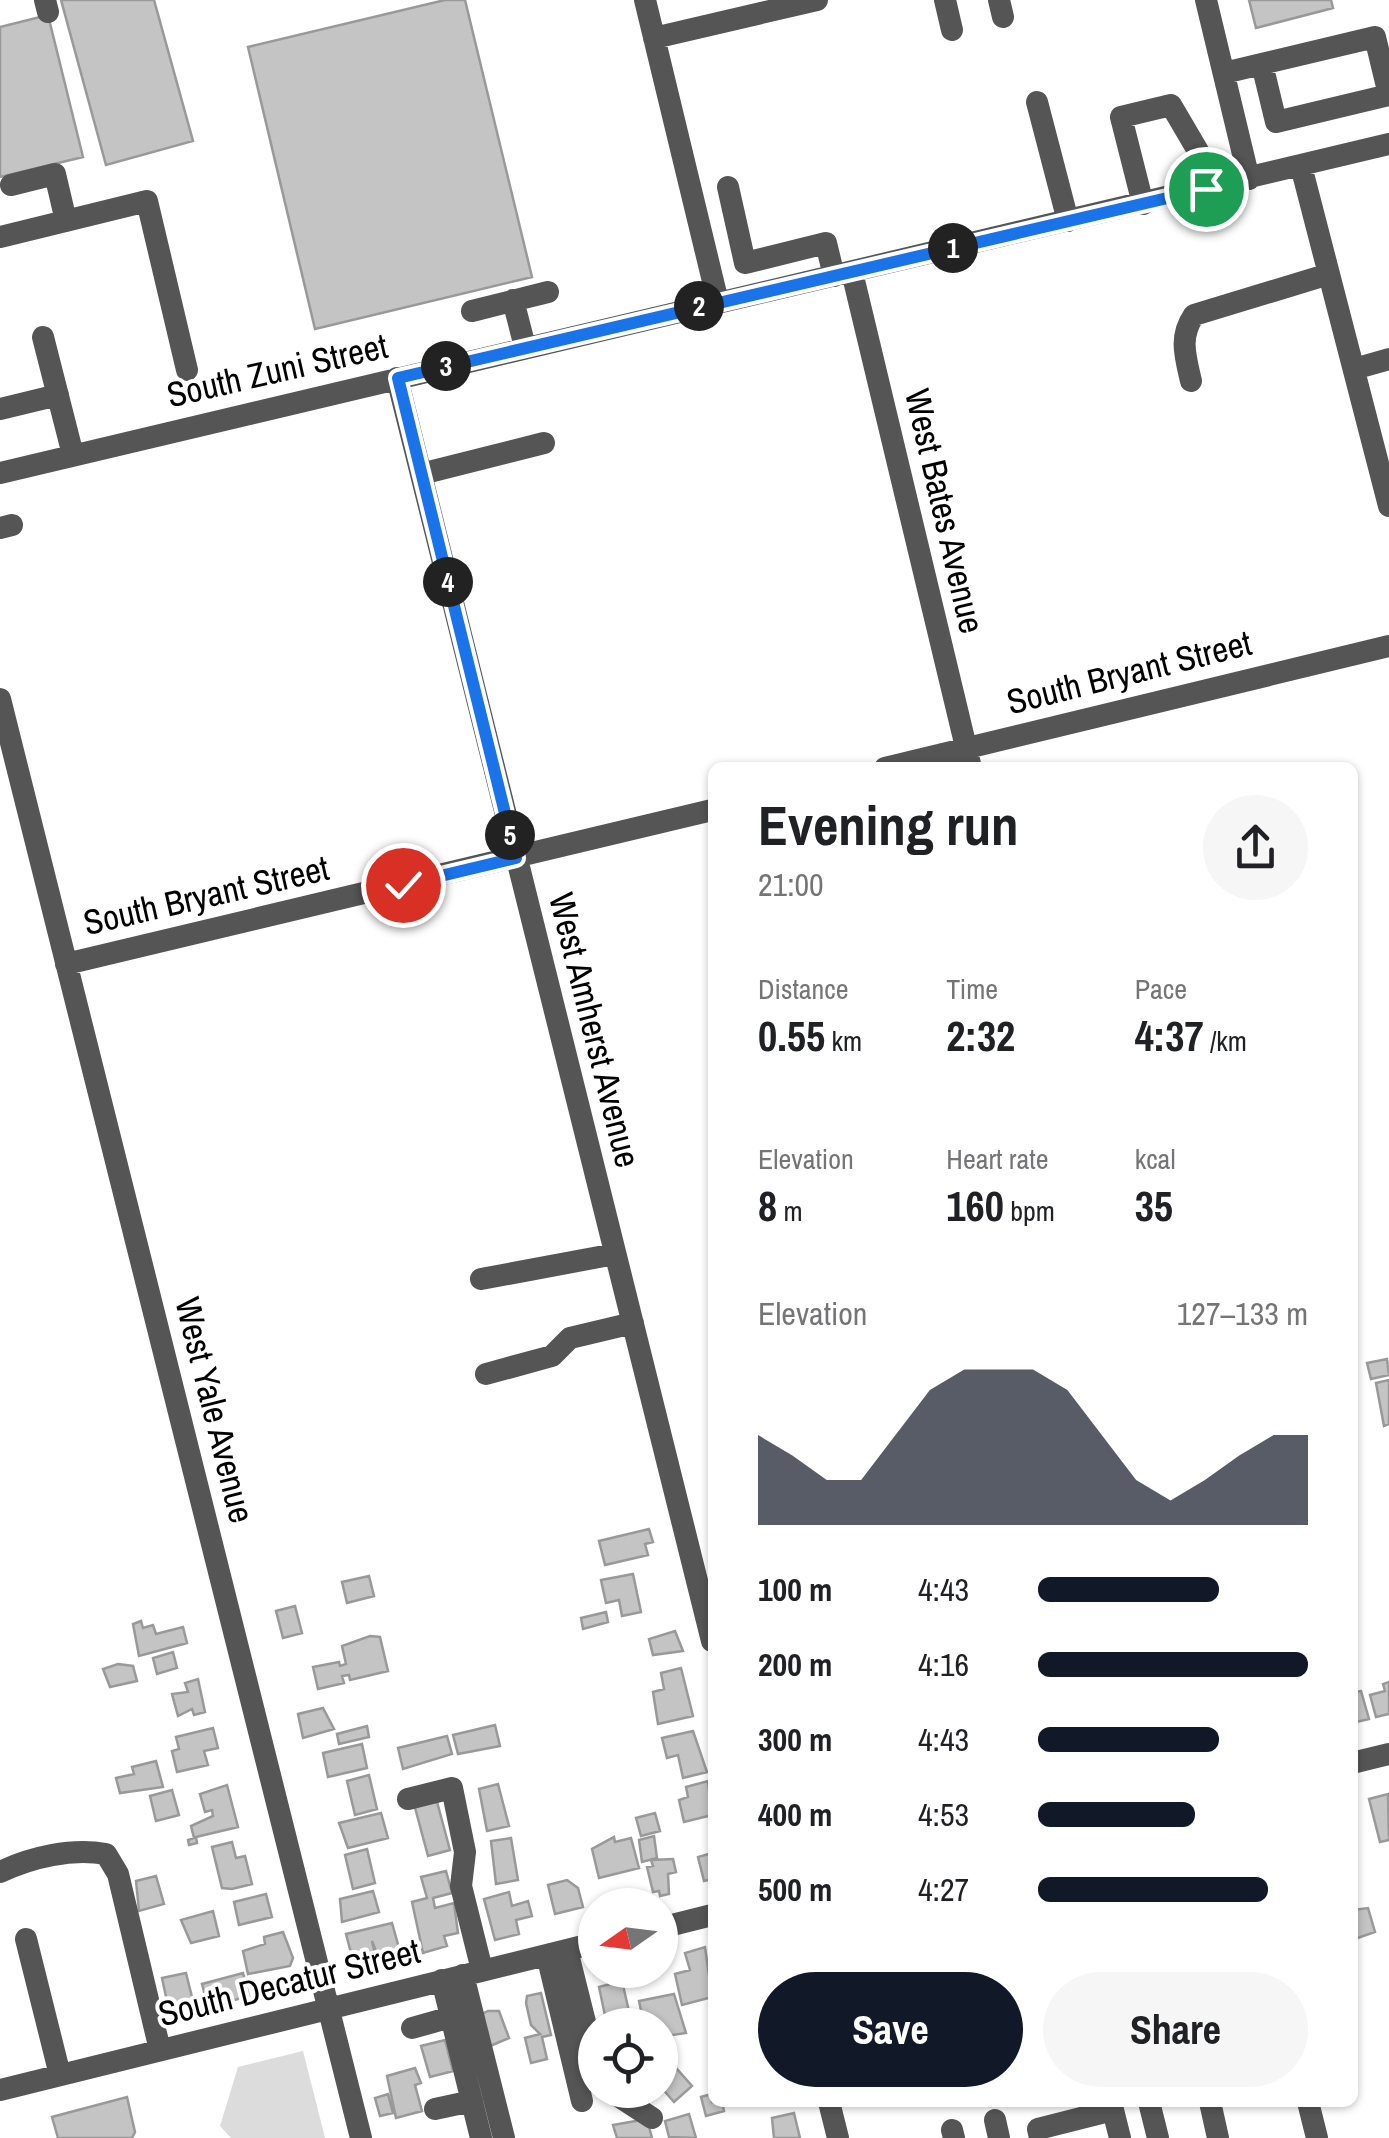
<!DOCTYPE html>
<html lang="en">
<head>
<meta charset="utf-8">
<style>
	:root { --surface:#fff; --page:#f6f6f6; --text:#202124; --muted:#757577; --accent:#111827 }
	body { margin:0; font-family:"Archivo Narrow",sans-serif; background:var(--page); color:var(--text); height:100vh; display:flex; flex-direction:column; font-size:38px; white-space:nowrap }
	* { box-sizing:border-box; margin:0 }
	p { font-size:32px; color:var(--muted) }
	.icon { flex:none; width:55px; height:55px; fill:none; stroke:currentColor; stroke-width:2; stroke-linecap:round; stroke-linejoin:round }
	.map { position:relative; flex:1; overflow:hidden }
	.panel { position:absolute; left:708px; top:762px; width:650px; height:1345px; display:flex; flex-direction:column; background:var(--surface); border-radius:15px; box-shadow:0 2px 8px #0004 }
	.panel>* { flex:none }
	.needle { width:65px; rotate:256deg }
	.controls { position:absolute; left:578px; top:1888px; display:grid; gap:20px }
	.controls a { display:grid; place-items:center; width:100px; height:100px; border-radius:50%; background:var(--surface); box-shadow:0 2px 8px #0004; font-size:50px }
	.pin { position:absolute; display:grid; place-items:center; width:85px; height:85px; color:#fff; margin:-42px; border:5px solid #fff; border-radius:50%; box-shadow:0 2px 10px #0007 }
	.km { position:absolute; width:50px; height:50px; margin:-25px; border-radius:50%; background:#222; color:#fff; font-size:28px; line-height:50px; text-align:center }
	.round { display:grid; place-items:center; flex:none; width:105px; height:105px; border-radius:52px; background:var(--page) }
	.head { display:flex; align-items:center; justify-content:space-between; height:170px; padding:0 50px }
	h1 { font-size:55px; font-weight:800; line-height:75px }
	.stats { display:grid; grid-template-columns:repeat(3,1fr); gap:15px; height:170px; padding:10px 50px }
	.stats div { display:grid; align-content:center }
	.stats b { font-size:42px; font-weight:800 }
	.stats small { font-size:28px; font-weight:400 }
	.stats p { font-size:28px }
	.chart { height:280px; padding:20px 50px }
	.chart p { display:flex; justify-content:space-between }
	.chart svg { width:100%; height:180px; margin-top:10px; fill:var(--accent); opacity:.7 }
	.button { display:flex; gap:20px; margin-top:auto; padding:20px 50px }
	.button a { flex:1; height:115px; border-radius:60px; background:var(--accent); color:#fff; font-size:40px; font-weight:800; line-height:115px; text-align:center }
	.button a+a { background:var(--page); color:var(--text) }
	ul { padding:0 50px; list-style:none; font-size:32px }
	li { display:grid; grid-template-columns:160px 120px 1fr; align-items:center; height:75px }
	li i { height:25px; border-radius:12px; background:var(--accent) }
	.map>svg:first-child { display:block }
</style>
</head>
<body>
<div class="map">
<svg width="1389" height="2138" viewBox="0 0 1389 2138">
	<rect width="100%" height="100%" fill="#fff"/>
	<path fill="#dcdcdc" d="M303 2051 325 2138H231L220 2126 238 2067Z"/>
	<path fill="#c4c4c4" stroke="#999" stroke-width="2.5" d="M61 0H154L193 141 106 165Z
		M445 0H465L532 277 315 329 248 47Z
		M1249 0H1331L1333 8 1256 28Z
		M48 15 83 157 0 177V27Z
		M1387 1359 1389 1375 1371 1379 1367 1363Z
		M1389 1380V1424L1384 1426 1376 1383Z
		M649 1529 653 1542 645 1544 648 1555 605 1565 599 1541Z
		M633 1574 641 1612 622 1616 619 1600 606 1603 601 1580Z
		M369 1576 374 1596 347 1603 342 1582Z
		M295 1606 302 1633 283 1638 276 1611Z
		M606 1612 608 1622 583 1629 581 1618Z
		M141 1621 143 1628 153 1625 156 1634 183 1627 187 1643 139 1656 133 1624Z
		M675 1631 683 1651 653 1655 649 1639Z
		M370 1636 380 1637 388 1671 350 1680 349 1675 342 1676 344 1683 318 1689 313 1667 339 1662 340 1666 346 1664 342 1646Z
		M173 1652 177 1668 157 1674 153 1658Z
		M118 1664 133 1666 137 1681 110 1687 103 1669Z
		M681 1668 693 1716 658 1724 653 1692 664 1689 661 1673Z
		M198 1679 205 1712 194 1715 192 1709 178 1716 172 1694 188 1692 185 1683Z
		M1389 1682V1714L1376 1717 1370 1695 1385 1691 1383 1684Z
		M1361 1691 1369 1719 1352 1723V1693Z
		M323 1708 334 1729 303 1738 298 1714Z
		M495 1725 500 1746 458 1754 453 1735Z
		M367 1726 369 1737 339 1744 337 1734Z
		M213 1728 218 1748 204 1751 208 1765 177 1772 172 1751 179 1749 176 1737Z
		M693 1731 707 1772 683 1778 678 1755 667 1758 662 1738Z
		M447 1736 452 1754 403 1769 398 1748Z
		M362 1744 367 1768 328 1777 323 1753Z
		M156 1761 163 1787 120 1793 116 1778 134 1774 132 1767Z
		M369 1775 377 1809 355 1815 347 1781Z
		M708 1781 712 1815 684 1822 679 1800 688 1797 686 1787Z
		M498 1784 509 1826 487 1831 479 1789Z
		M227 1785 238 1827 196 1837 197 1843 189 1845 188 1840 194 1838 191 1826 213 1816 212 1810 205 1812 200 1794Z
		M172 1790 179 1815 156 1821 150 1796Z
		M1388 1794 1389 1840 1380 1842 1369 1799Z
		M436 1798 450 1850 428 1856 414 1804Z
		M381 1813 388 1838 348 1848 339 1823Z
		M655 1813 660 1831 641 1836 636 1818Z
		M654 1836 657 1858 642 1862 639 1840Z
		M614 1837 615 1842 631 1838 639 1868 599 1878 592 1849Z
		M511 1838 518 1880 496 1884 491 1841Z
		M232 1842 236 1858 245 1856 252 1884 232 1889 222 1888 212 1847Z
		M367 1849 375 1883 353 1889 345 1855Z
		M712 1853V1879L704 1881 698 1857Z
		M673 1859 676 1872 668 1874 669 1894 660 1896 659 1891 653 1892 647 1867 653 1866 651 1860Z
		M446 1871 452 1893 433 1898 435 1908 454 1903 458 1933 444 1936 447 1946 423 1953 412 1902 427 1898 421 1877Z
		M156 1876 164 1904 139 1911 136 1881Z
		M567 1880 578 1888 583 1907 555 1914 548 1885Z
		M373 1891 379 1912 342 1922 340 1899Z
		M509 1892 512 1906 528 1901 532 1916 516 1920 519 1934 495 1940 484 1899Z
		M266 1894 272 1917 239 1925 234 1902Z
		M1368 1908 1375 1932 1352 1940V1910Z
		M213 1911 219 1936 191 1943 181 1920Z
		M392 1923 401 1955 380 1961 372 1941 377 1963 355 1968 346 1934Z
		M283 1932 293 1958 290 1966 248 1974 243 1951 265 1944 264 1937Z
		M705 1947 712 1997 682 2005 675 1974 690 1970 685 1953Z
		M186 1973 195 2009 171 2020 162 1978Z
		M243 1973 249 1996 208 2007 202 1984Z
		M622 1981 631 2020 607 2025 599 1987Z
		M541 1993 551 2035 542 2037 547 2059 531 2063 525 2038 540 2034 531 2025 526 2003 527 1996Z
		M674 1994 686 2033 666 2036 660 2025 643 2020 639 2001Z
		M488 2011H499L509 2038 488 2047 480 2015Z
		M445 2040 453 2071 430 2077 421 2046Z
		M669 2060 692 2086 674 2102 660 2086V2068Z
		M415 2068 421 2083 415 2085 422 2111 396 2118 387 2076Z
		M388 2094 393 2113 380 2116 375 2098Z
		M712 2094V2102H722L724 2111 706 2116 701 2097Z
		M127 2097 135 2132 132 2138H58L52 2117Z
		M794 2113 800 2138H774L772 2118Z
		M689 2114 696 2138 669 2137 665 2121Z
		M647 2119 652 2138H617L613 2125Z"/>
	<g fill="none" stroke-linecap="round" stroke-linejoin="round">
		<path stroke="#555" stroke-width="22" d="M45 0 48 12
			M645 0 718 302
			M945 0 952 30
			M999 0 1003 17
			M1206 0 1249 179
			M654 38 817 0
			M1224 73 1375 37 1389 95 1276 122 1262 64
			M1037 102 1068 221
			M1301 166 1389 506
			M11 185 55 174 66 221
			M728 187 745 263 826 243 834 276
			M1143 204 1121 117 1171 105 1198 151 1206 189
			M0 237 147 201 187 370
			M852 272 971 768
			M513 300 525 347
			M472 311 548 292
			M43 337 73 455
			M1354 369 1389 359
			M397 378 712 1641
			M1191 381C1185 355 1179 337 1194 315L1329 274
			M0 409 58 395
			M0 473 1389 144
			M421 474 544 443
			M0 528 12 525
			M0 699 361 2138
			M885 768 1389 646
			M66 964 712 810
			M481 1279 615 1254
			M486 1374 552 1356 570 1338 633 1323
			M1352 1763 1389 1754
			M408 1799 452 1788 465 1852 461 1886 482 1970
			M0 1872C32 1857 71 1848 106 1854L118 1874 160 2050
			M660 1928 712 1915
			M26 1939 60 2075
			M567 1950 595 2062
			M547 1955 582 2101
			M463 1975 504 2138
			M442 1980 481 2138
			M412 2028 451 2017
			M0 2090 595 1943
			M609 2090 652 2118
			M829 2102 838 2138
			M1149 2102 1158 2138
			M1210 2102 1218 2138
			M1308 2102 1317 2138
			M435 2109 472 2101
			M995 2120 999 2138
			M952 2130 954 2138
			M1040 2138 1038 2129 1113 2110 1120 2138"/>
	</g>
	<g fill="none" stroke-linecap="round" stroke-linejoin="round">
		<g stroke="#fff" stroke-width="20">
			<path id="route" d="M403 885 516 858 398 378 1206 189"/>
		</g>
		<use href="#route" stroke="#1a73e8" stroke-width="12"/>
	</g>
	<g text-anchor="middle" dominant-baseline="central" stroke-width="8" stroke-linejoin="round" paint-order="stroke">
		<g font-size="35" fill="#000" stroke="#fff">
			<text transform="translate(277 370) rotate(-13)">South Zuni Street</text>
			<text transform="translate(945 511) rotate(77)">West Bates Avenue</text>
			<text transform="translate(1129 672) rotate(-14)">South Bryant Street</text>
			<text transform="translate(206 895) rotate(-13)">South Bryant Street</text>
			<text transform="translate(595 1030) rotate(76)">West Amherst Avenue</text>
			<text transform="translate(215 1410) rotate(76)">West Yale Avenue</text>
			<text transform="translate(289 1982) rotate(-14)">South Decatur Street</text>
		</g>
	</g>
</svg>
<div class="controls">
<a><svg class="needle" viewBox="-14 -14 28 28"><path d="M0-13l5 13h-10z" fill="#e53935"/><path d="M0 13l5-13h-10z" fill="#757577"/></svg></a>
<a><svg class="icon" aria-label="locate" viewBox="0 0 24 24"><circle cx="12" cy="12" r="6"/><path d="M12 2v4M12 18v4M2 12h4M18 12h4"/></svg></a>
</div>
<div class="pin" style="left:1206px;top:189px;background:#1e9e55"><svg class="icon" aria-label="arrive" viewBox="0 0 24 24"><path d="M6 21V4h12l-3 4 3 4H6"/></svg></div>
<div class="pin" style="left:403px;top:885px;background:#d93025"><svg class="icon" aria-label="check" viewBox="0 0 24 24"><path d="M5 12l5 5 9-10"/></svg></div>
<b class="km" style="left:953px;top:248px">1</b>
<b class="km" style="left:699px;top:306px">2</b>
<b class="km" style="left:446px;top:366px">3</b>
<b class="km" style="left:448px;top:582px">4</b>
<b class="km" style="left:510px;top:835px">5</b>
<section class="panel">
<div class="head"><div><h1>Evening run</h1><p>21:00</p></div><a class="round"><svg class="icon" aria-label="share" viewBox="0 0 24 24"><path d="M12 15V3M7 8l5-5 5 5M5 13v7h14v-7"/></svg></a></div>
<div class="stats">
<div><p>Distance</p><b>0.55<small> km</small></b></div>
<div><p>Time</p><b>2:32</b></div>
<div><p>Pace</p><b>4:37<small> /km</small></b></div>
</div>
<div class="stats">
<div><p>Elevation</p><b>8<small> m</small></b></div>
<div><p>Heart rate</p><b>160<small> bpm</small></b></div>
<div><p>kcal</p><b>35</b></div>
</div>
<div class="chart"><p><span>Elevation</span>127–133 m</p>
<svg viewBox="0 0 160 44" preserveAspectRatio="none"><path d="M0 44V22L10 27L20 33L30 33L40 22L50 11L60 6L70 6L80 6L90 11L100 22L110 33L120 38L130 33L140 27L150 22L160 22V44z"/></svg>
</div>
<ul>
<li><b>100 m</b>4:43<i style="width:67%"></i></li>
<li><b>200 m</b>4:16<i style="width:100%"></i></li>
<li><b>300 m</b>4:43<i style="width:67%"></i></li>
<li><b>400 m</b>4:53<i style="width:58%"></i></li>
<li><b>500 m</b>4:27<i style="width:85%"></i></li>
</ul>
<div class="button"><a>Save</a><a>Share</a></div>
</section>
</div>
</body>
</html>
